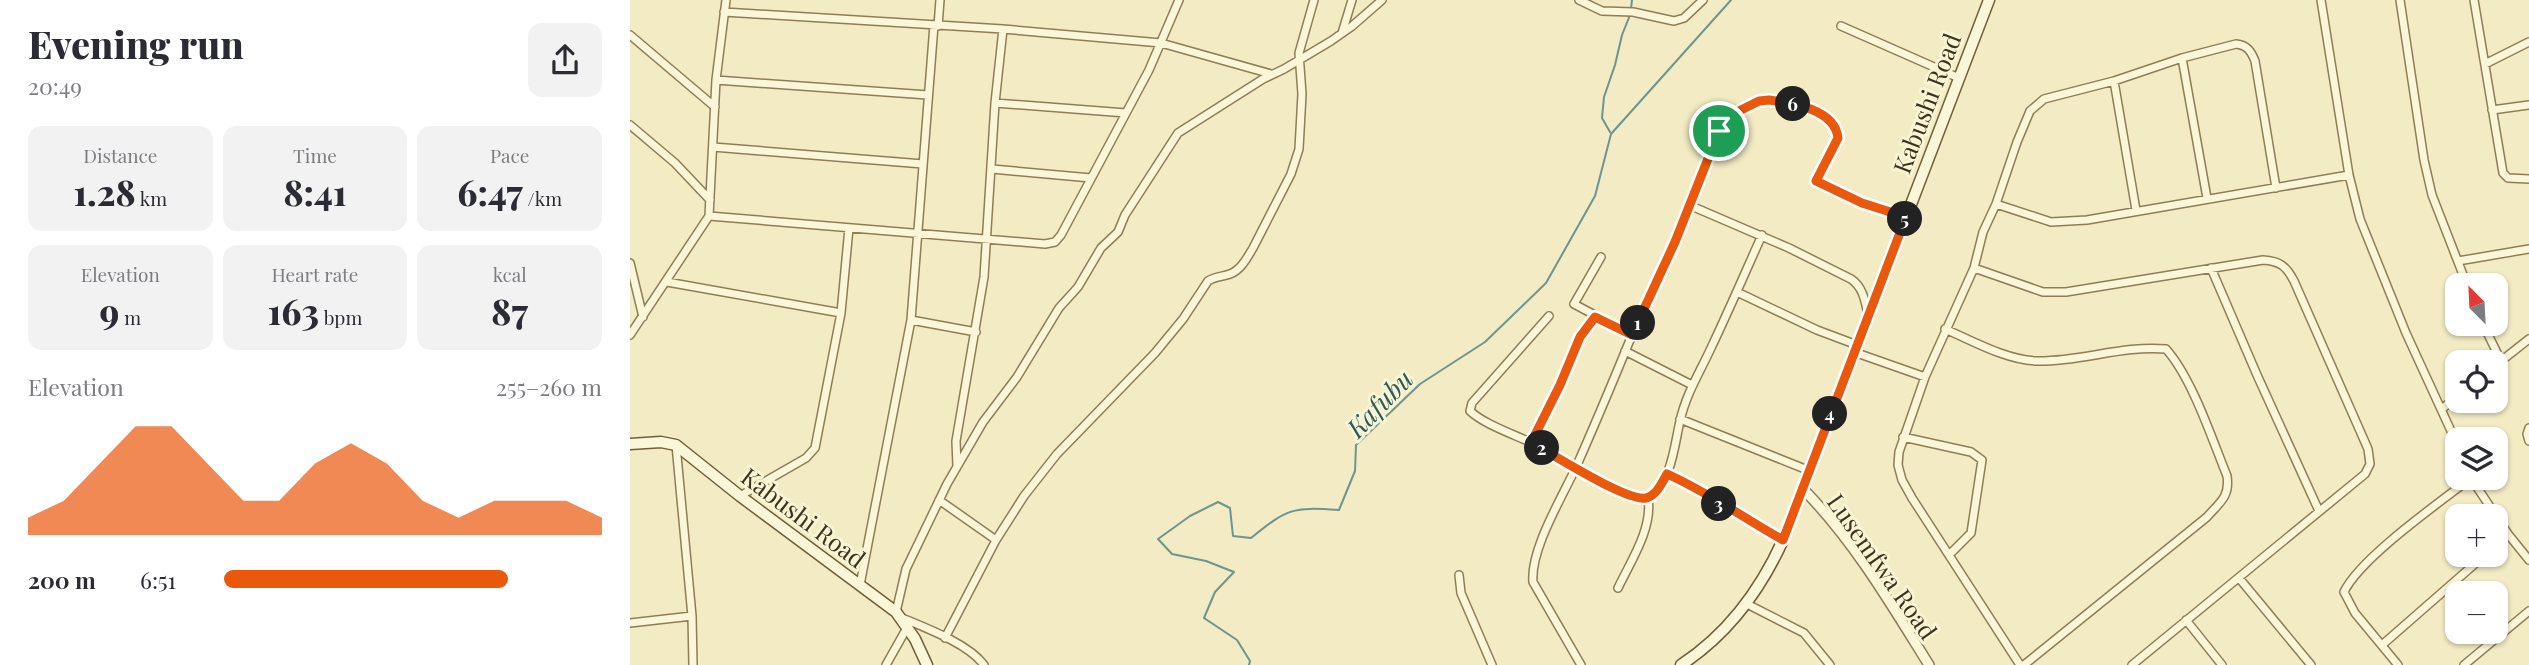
<!DOCTYPE html>
<html lang="en">
<head>
<meta charset="utf-8">
<style>
	:root { --surface:#fff; --page:#f2f2f3; --text:#2b2b33; --muted:#7c7c81; --accent:#ea580c }
	body { margin:0; font-family:"Playfair Display",serif; background:var(--page); color:var(--text); height:100vh; display:flex; flex-direction:column; font-size:26px; white-space:nowrap }
	* { box-sizing:border-box; margin:0 }
	p { font-size:23px; color:var(--muted) }
	.icon { flex:none; width:38px; height:38px; fill:none; stroke:currentColor; stroke-width:2; stroke-linecap:round; stroke-linejoin:round }
	.map { position:relative; flex:1; overflow:hidden }
	.drawer { display:flex; flex-direction:column; background:var(--surface); width:630px }
	.drawer>* { flex:none }
	.needle { width:46px; rotate:336deg }
	.fabs { position:absolute; left:1815px; top:273px; display:grid; gap:14px }
	.fabs a { display:grid; place-items:center; width:63px; height:63px; border-radius:14px; background:var(--surface); box-shadow:0 2px 5px #0004; font-size:35px }
	.pin { position:absolute; display:grid; place-items:center; width:60px; height:60px; color:#fff; margin:-30px; border:4px solid #fff; border-radius:50%; box-shadow:0 2px 7px #0007 }
	.km { position:absolute; width:35px; height:35px; margin:-18px; border-radius:50%; background:#222; color:#fff; font-size:19px; line-height:35px; text-align:center }
	.round { display:grid; place-items:center; flex:none; width:74px; height:74px; border-radius:14px; background:var(--page) }
	.head { display:flex; align-items:center; justify-content:space-between; height:119px; padding:0 28px }
	h1 { font-size:38px; font-weight:800; line-height:52px }
	.stats { display:grid; grid-template-columns:repeat(3,1fr); gap:10px; height:119px; padding:7px 28px }
	.stats div { display:grid; align-content:center; border-radius:14px; background:var(--page); text-align:center }
	.stats b { font-size:35px; font-weight:800 }
	.stats small { font-size:19px; font-weight:400 }
	.stats p { font-size:19px }
	.chart { height:196px; padding:14px 28px }
	.chart p { display:flex; justify-content:space-between }
	.chart svg { width:100%; height:126px; margin-top:7px; fill:var(--accent); opacity:.7 }
	ul { padding:0 28px; list-style:none; font-size:23px }
	li { display:grid; grid-template-columns:112px 84px 1fr; align-items:center; height:52px }
	li i { height:18px; border-radius:9px; background:var(--accent) }
	main { display:flex; flex:1; min-height:0 }
	.map>svg:first-child { display:block }
</style>
</head>
<body>
<main>
<section class="drawer">
<div class="head"><div><h1>Evening run</h1><p>20:49</p></div><a class="round"><svg class="icon" aria-label="share" viewBox="0 0 24 24"><path d="M12 15V3M7 8l5-5 5 5M5 13v7h14v-7"/></svg></a></div>
<div class="stats">
<div><p>Distance</p><b>1.28<small> km</small></b></div>
<div><p>Time</p><b>8:41</b></div>
<div><p>Pace</p><b>6:47<small> /km</small></b></div>
</div>
<div class="stats">
<div><p>Elevation</p><b>9<small> m</small></b></div>
<div><p>Heart rate</p><b>163<small> bpm</small></b></div>
<div><p>kcal</p><b>87</b></div>
</div>
<div class="chart"><p><span>Elevation</span>255–260 m</p>
<svg viewBox="0 0 160 44" preserveAspectRatio="none"><path d="M0 44V38L10 32L20 19L30 6L40 6L50 19L60 32L70 32L80 19L90 12L100 19L110 32L120 38L130 32L140 32L150 32L160 38V44z"/></svg>
</div>
<ul>
<li><b>200 m</b>6:51<i style="width:75%"></i></li>
</ul>
</section>
<div class="map">
<svg width="1899" height="665" viewBox="0 0 1899 665">
	<rect width="100%" height="100%" fill="#f2ebc4"/>
	<g fill="none" stroke-linecap="round" stroke-linejoin="round">
		<path stroke="#6c9590" stroke-width="2" d="M1001 9 1002 0
			M980 132 972 118 974 97 985 65 992 35 1000 15
			M619 665 620 661 607 640 574 618 585 592 604 572 576 561 542 554 528 539 560 516 588 502 600 508 603 536 621 538C658 508 662 507 709 510L725 471 726 445 790 384 855 342 916 283 965 196 981 134 1101 0"/>
		<g stroke="#8f7d58" stroke-width="10">
			<path id="minor" d="M949 0 972 11 1003 12 1044 21 1054 18 1073 0
				M1691 0 1719 175 1730 219 1776 333 1827 444
				M1770 0 1794 160 1802 195 1837 285
				M1844 0 1873 173 1878 178 1899 179
				M94 12 373 29 531 43 641 74
				M308 26 310 0
				M1211 26 1329 78
				M712 33 722 0
				M0 35 85 107
				M1552 58 1577 198
				M1855 64 1899 42
				M86 80 298 95
				M1484 81 1506 210
				M365 103 496 113
				M1862 110 1899 105
				M0 125 45 163 80 200
				M83 147 293 164
				M362 169 461 178
				M1366 204 1421 222 1457 220 1719 175
				M1059 205 1159 248 1221 279C1233 287 1235 301 1238 314
				M79 216 415 244 425 242 431 235 519 70 549 0
				M1828 261 1899 249
				M0 263 13 317
				M1344 268 1413 292H1436L1633 260C1650 261 1656 266 1664 281L1738 449 1740 464 1735 474 1502 665
				M1581 268 1627 375 1689 511
				M37 282 211 313
				M1107 292 1187 330 1227 345
				M919 316 842 403 840 411C855 425 886 435 904 444 934 459 986 498 1018 498 1042 482 1044 447 1050 421 1056 394 1070 372 1081 348 1099 310 1115 273 1132 235
				M281 320 346 332
				M1853 324 1871 361
				M1315 329C1343 341 1376 360 1407 361 1450 362 1493 345 1536 349 1562 378 1582 439 1597 476 1600 497 1590 502 1577 517L1394 665
				M0 335 79 216 86 80 96 0
				M1002 335 1045 242 1081 148 1089 131 1098 122 1111 110 1129 101H1151L1188 112 1204 124 1208 137 1186 182 1232 203 1276 217
				M995 351 1062 385
				M1224 352 1295 377
				M1866 365 1899 339
				M1812 409 1827 396
				M1050 419 1180 471
				M1899 428 1897 434 1899 441
				M1273 437 1341 452 1352 460 1341 533 1319 555
				M901 443 930 385 950 337 966 317
				M46 445 62 616 63 665
				M327 466 326 441 354 277 365 103 373 29
				M1037 474C1077 493 1115 519 1153 540
				M1841 478 1878 534 1899 560
				M110 496 176 458 185 448 211 313 219 228
				M309 500 366 540 315 638
				M366 540 394 496 427 454 525 353 553 319 578 281C586 276 592 277 600 274 611 270 617 258 623 248L661 174 669 149 672 94 669 53 684 0
				M1866 545 1878 534
				M829 575 831 593 862 665
				M1609 578 1681 665
				M230 585 281 320 304 25
				M988 588C1001 561 1023 528 1018 498
				M1117 604 1174 633 1200 665
				M266 612 276 569 317 484 353 422 387 377 429 308 448 287 471 248 488 232 495 215 548 133 633 79 654 69 701 41 721 27 752 0
				M272 618C296 628 339 644 354 665
				M1556 620 1592 665
				M0 623 62 616
				M1752 645 1855 555
				M256 665 278 626
				M951 665 903 582C900 549 933 496 947 465 966 422 984 379 1002 335L944 304 971 257
				M1390 665 1282 498 1272 480 1268 465 1269 452 1295 377 1344 268 1353 232 1366 204 1387 142 1400 111 1414 99 1484 81 1552 58 1606 44C1617 45 1621 51 1625 61L1646 188
				M1768 665 1725 613 1714 592C1730 558 1809 503 1841 478
				M1834 665 1899 611"/>
		</g>
		<g stroke="#8f7d58" stroke-width="12">
			<path id="tertiary" d="M1174 490C1224 541 1261 604 1299 665"/>
		</g>
		<g stroke="#715e3b" stroke-width="13">
			<path id="secondary" d="M0 444 31 442 46 445 110 496 266 612 285 639 297 665
				M1051 665C1098 634 1130 591 1153 540L1359 0"/>
		</g>
		<use href="#minor" stroke="#fcf6d8" stroke-width="7"/>
		<use href="#tertiary" stroke="#fcf6d8" stroke-width="9"/>
		<use href="#secondary" stroke="#fcf6d8" stroke-width="10"/>
	</g>
	<g fill="none" stroke-linecap="round" stroke-linejoin="round">
		<g stroke="#fff" stroke-width="14">
			<path id="route" d="M1139 100C1162 103 1205 109 1208 138L1186 181 1232 203 1276 217 1153 540C1115 519 1078 492 1037 474 1032 483 1026 496 1016 498 996 502 922 453 901 443L930 385 950 337 965 317 1002 335 1045 242 1089 131 1111 110 1129 101Z"/>
		</g>
		<use href="#route" stroke="#ea580c" stroke-width="9"/>
	</g>
	<g text-anchor="middle" dominant-baseline="central" stroke-width="6" stroke-linejoin="round" paint-order="stroke">
		<g font-size="24" fill="#3e321e" stroke="#f9f4d4">
			<text transform="translate(1296 103) rotate(-69)">Kabushi Road</text>
			<text transform="translate(174 517) rotate(37)">Kabushi Road</text>
			<text transform="translate(1253 566) rotate(55)">Lusemfwa Road</text>
		</g>
		<g font-size="26" font-style="italic" fill="#2b5b5f" stroke="#f9f4d4">
			<text transform="translate(749 403) rotate(-46)">Kafubu</text>
		</g>
	</g>
</svg>
<div class="fabs">
<a><svg class="needle" viewBox="-14 -14 28 28"><path d="M0-13l5 13h-10z" fill="#e53935"/><path d="M0 13l5-13h-10z" fill="#7c7c81"/></svg></a>
<a><svg class="icon" aria-label="locate" viewBox="0 0 24 24"><circle cx="12" cy="12" r="6"/><path d="M12 2v4M12 18v4M2 12h4M18 12h4"/></svg></a>
<a><svg class="icon" aria-label="layers" viewBox="0 0 24 24"><path d="M12 4l9 5-9 5-9-5zM3 14l9 5 9-5"/></svg></a>
<a>+</a>
<a>−</a>
</div>
<div class="pin" style="left:1089px;top:131px;background:#1e9e55"><svg class="icon" aria-label="arrive" viewBox="0 0 24 24"><path d="M6 21V4h12l-3 4 3 4H6"/></svg></div>
<b class="km" style="left:1008px;top:323px">1</b>
<b class="km" style="left:912px;top:448px">2</b>
<b class="km" style="left:1089px;top:504px">3</b>
<b class="km" style="left:1200px;top:414px">4</b>
<b class="km" style="left:1275px;top:219px">5</b>
<b class="km" style="left:1163px;top:104px">6</b>
</div>
</main>
</body>
</html>
